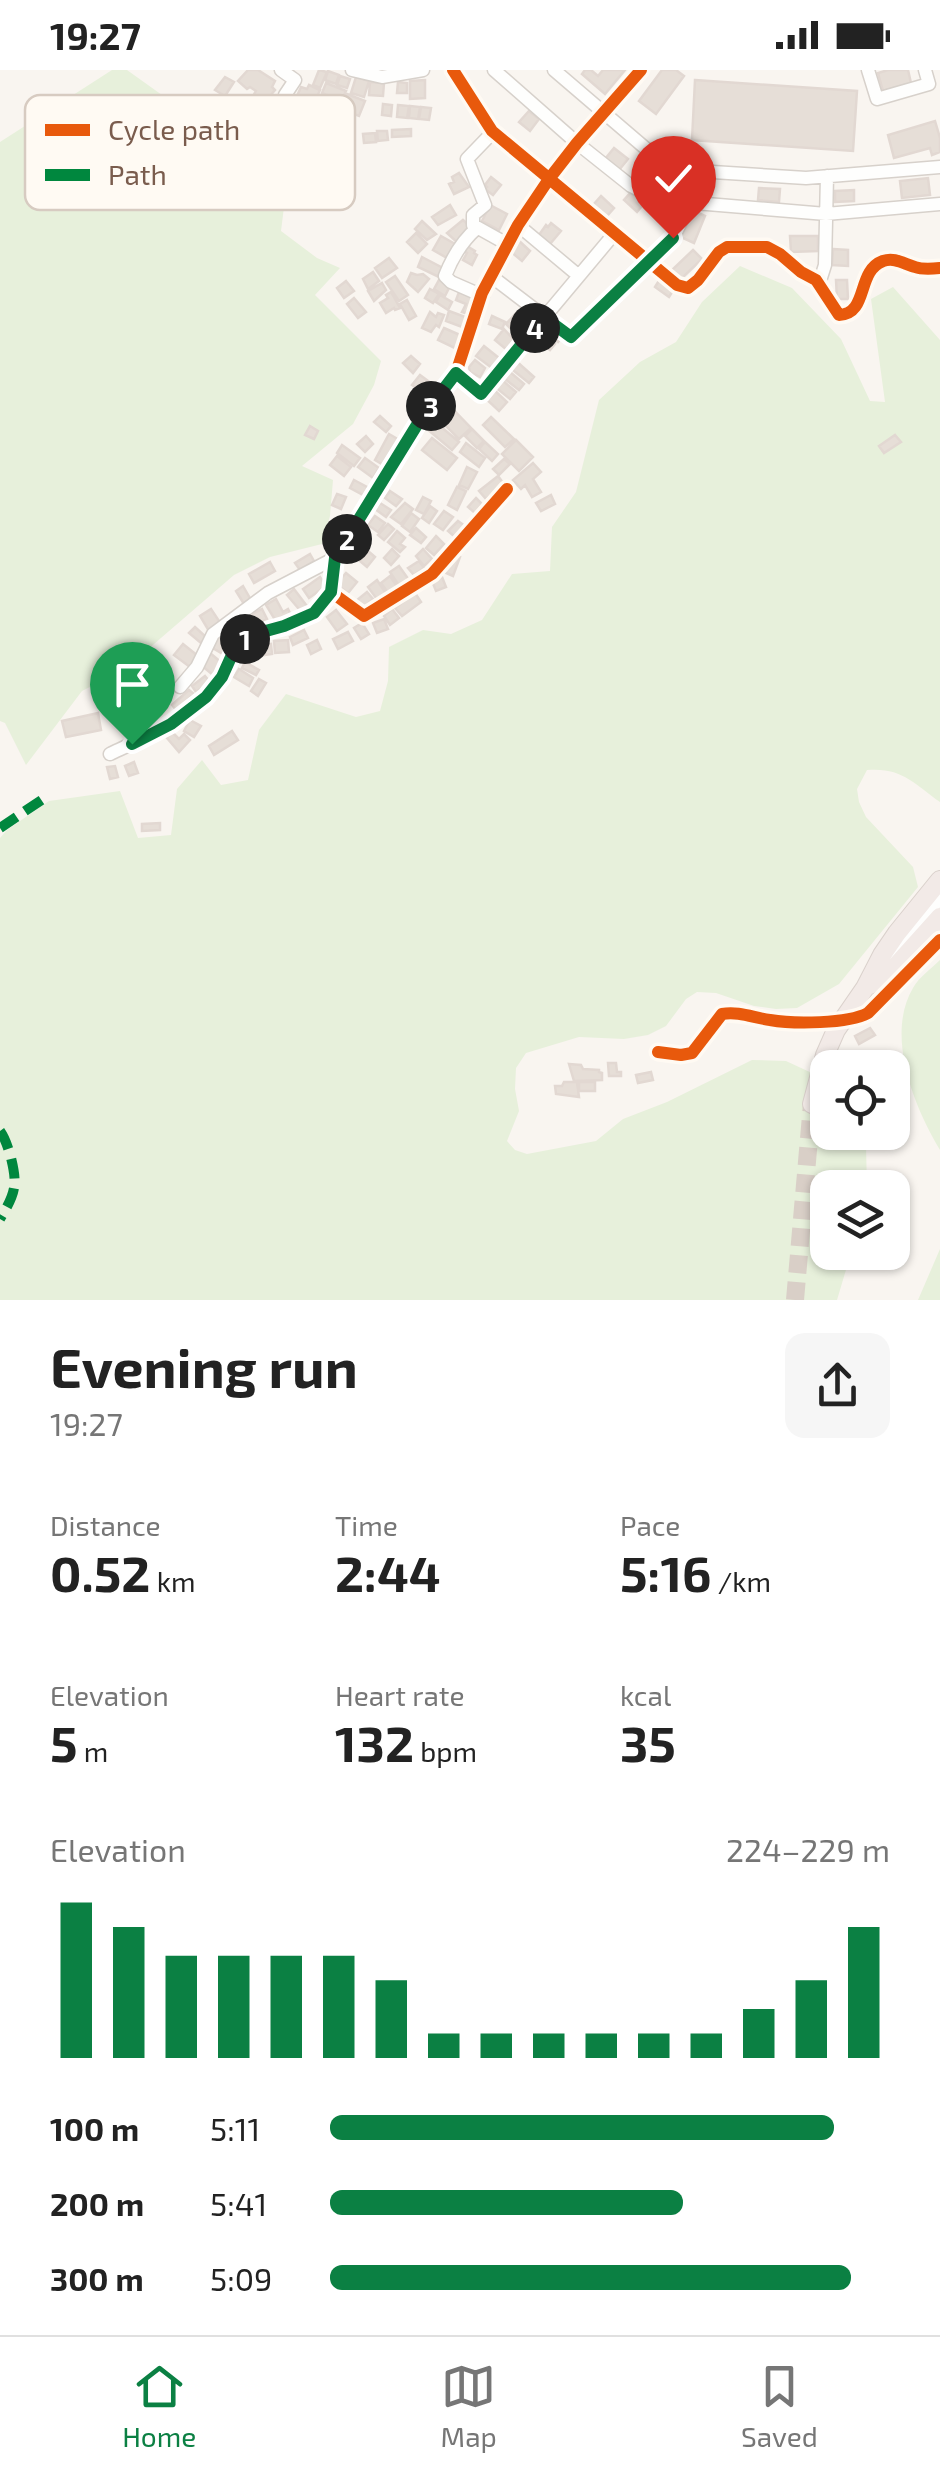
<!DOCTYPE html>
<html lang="en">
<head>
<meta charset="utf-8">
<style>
	:root { --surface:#fff; --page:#f6f6f6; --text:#222; --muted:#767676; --line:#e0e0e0; --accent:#0b8043 }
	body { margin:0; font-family:"Exo 2",sans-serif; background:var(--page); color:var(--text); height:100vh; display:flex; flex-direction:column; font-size:38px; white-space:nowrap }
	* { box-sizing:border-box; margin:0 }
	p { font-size:32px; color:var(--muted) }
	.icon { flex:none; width:55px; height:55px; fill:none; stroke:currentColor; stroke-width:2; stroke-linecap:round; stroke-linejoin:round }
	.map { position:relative; height:1230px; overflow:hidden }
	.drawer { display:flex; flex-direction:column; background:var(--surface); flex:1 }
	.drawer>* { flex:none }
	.fabs { position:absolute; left:810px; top:980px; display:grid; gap:20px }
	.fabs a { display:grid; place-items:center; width:100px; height:100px; border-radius:20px; background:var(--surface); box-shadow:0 2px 8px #0004; font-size:50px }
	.pin { position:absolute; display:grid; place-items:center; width:85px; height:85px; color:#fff; margin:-102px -42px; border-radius:50% 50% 50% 0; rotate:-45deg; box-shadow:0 0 10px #0007 }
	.pin .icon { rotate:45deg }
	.km { position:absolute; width:50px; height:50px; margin:-25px; border-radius:50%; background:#222; color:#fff; font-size:28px; line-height:50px; text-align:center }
	.round { display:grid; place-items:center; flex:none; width:105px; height:105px; border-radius:20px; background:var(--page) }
	.headline { display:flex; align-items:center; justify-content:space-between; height:170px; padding:0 50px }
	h1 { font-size:55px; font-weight:700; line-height:75px }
	.figures { display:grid; grid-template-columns:repeat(3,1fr); gap:15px; height:170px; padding:10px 50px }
	.figures div { display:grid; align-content:center }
	.figures b { font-size:50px; font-weight:700 }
	.figures small { font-size:28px; font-weight:400 }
	.figures p { font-size:28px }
	.chart { height:280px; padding:20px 50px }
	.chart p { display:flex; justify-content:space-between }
	.chart svg { width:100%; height:180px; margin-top:10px; stroke:var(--accent); stroke-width:6 }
	ul { padding:0 50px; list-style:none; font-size:32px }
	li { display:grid; grid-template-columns:160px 120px 1fr; align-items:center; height:75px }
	li i { height:25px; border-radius:12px; background:var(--accent) }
	.status { display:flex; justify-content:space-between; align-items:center; height:70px; padding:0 50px; background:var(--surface); direction:ltr }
	.status svg { height:28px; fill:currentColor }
	.menu { display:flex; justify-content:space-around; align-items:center; height:140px; border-top:2px solid var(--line); background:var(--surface); font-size:28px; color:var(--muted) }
	.menu a { display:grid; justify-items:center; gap:5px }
	.menu .selected { color:var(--accent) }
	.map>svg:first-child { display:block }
</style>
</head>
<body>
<div class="status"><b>19:27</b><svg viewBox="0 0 49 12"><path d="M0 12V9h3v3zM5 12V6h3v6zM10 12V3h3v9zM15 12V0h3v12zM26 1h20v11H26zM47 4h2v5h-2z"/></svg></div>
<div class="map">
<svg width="940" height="1230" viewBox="0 0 940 1230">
	<rect width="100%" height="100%" fill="#f9f5f0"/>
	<path fill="#e7f0db" d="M112 0H127L176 35 119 101 130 109 165 122 258 70 297 90 285 129 281 161 317 188 340 198 315 225 381 291 374 315 353 354 302 396 333 410 330 446 322 474 270 487 234 505 125 599 82 621 26 695 5 653 0 651V72Z
		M740 196 792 218 841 269 870 331 885 332 871 229 893 217 940 270V732C914 713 901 697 867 700L857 719 859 732 866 747 913 797 918 817 839 914 797 938 776 939 754 936 716 923 697 922 686 929 666 956 648 965 624 969 579 967 526 983 516 998 515 1019 519 1041 507 1071 515 1080 527 1084 596 1071 623 1049 667 1032 752 990 786 991 827 1010 828 1062 862 1063 866 1076 867 1117 828 1118V1182L851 1183 837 1230H0V768L7 760 49 731 120 721 138 768 171 765 177 719 202 690 221 715 248 710 259 660 286 624 356 647 380 641 388 611 389 577 423 560 451 564 482 550 512 504 550 501 552 457 576 422 599 330 640 292 676 272 702 232Z
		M940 890V1080C914 1037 885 965 913 918 919 907 932 898 940 890Z
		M940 1179V1230H918Z"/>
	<path fill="#e6ded7" stroke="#e2d8d2" stroke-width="2.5" d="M248 0H258L275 11 272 17 275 20 269 27 267 26 260 30 253 26 256 21 250 17 247 19 238 11Z
		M319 0 327 2 320 18 313 15Z
		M585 0H591L598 6 603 0H625L605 24 582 4Z
		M662 0H676L684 6 656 44 639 31Z
		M888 0H908L911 13 883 21 878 3Z
		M328 1 339 5 336 14 325 10Z
		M340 6 350 9 347 18 337 15Z
		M225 7 234 12 225 26 215 20Z
		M356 7 369 11 364 27 351 23Z
		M425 10V28L410 29V11Z
		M695 10 857 21 853 81 692 70Z
		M370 12 384 13 383 26 369 25Z
		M398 12 407 13V23H397Z
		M326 13 346 21 341 31 322 23Z
		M309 15 320 20 314 34 297 26 301 17 307 19Z
		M347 24 365 31 359 46 341 39Z
		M383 34 392 35 391 46 382 45Z
		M398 35 409 36 407 48 397 47Z
		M410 36 420 37 418 49 409 48Z
		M421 37 431 38 429 50 419 49Z
		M529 41 539 49 530 61 519 52Z
		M935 51 940 68V82L932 85 930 78 894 88 888 65Z
		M411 59V66L392 67V60Z
		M377 61H387L388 70 378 71Z
		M375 63 376 72 364 73 363 64Z
		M614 78 628 89 619 100 605 89Z
		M459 103 469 117 454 124 449 114 454 112 452 107Z
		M659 106 675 114 668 126 652 118Z
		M491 107 501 115 493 125 485 119 487 117 485 115Z
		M928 108 930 125 902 128 900 111Z
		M759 118 780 119 779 132 758 130Z
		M854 120V131L835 132V121Z
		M631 122 640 131 637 133 641 137 637 142 624 130Z
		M601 126 614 138 607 146 593 135Z
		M450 135 456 145 438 155 432 147Z
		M492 136 507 144 499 160 482 151 489 137Z
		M692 140 705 146 694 173 681 167Z
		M463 150 472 158 459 174 447 163Z
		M422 151 436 164 427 170 415 159Z
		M551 153 561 161 550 174 539 165 546 155 548 157Z
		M416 163 427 174 418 183 407 172Z
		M441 166 455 174 447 188 433 180Z
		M790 166H818V181L791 182Z
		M517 169 530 181 522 191 510 181Z
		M467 176 475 181 474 183 477 185 472 195 463 190 467 183 464 181Z
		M833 179 848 180V196L832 195Z
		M693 180 702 189 681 209 672 200Z
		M422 187 443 198 439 207 418 197Z
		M389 188 397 198 382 208 375 198Z
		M373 202 379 211 368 219 363 209Z
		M411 203 417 205 423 204 429 209 418 222 407 212Z
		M395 206 408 225 399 231 386 212Z
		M660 209 674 219 669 227 655 217Z
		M439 210 450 216 445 226 434 219Z
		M836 210H847L848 229H837Z
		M346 211 354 221 344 228 337 218Z
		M382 213 386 220 374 231 368 221Z
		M430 219 439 224 433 233 425 228Z
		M391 222 400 238 395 240 394 238 386 243 380 233 388 228 386 225Z
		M459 222 477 229 471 245 462 242 466 234 456 230Z
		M440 225 452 232 448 240 436 232Z
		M354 228 366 242 358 248 347 234Z
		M407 230 416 246 409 250 400 234Z
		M522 240 529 247 515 263 506 254 516 243 518 245Z
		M449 241 468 248 465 258 446 251Z
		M430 242 436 247 438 243 444 245 439 257 436 255 431 262 422 258Z
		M492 246 505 252 502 259 489 254Z
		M549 255 563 266 558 272 544 262Z
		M444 258 460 265 459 268 461 270 457 279 438 270Z
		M504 259 515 271 507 280 495 270Z
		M541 263 555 274 550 280 536 269Z
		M484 276 499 288 492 298 476 286Z
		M411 286 420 294 413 303 403 293Z
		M475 290 485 298 480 307 470 302 469 297Z
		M515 290 534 307 529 313 509 297Z
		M510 302 524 314 519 320 505 309Z
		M420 305 435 316 428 326 412 315Z
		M501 309 516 322 510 329 494 316Z
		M492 318 507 332 499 341 484 327Z
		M448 334 471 358 459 369 436 346Z
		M380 346 391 356 386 362 374 352Z
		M491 347 514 369 505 377 483 355Z
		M433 350 459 372 452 380 426 358Z
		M310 356 318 361 314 369 305 365Z
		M472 359 484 371 477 378 465 366Z
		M389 364 401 371 387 397 375 390Z
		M895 365 901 372 884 383 879 376Z
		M366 366 373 374 365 382 357 374Z
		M432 368 457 388 447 400 422 380Z
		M516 370 533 387 519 401 502 384Z
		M485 372 498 384 492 391 479 379Z
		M466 373 485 388 479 397 460 382Z
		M342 375 360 388 354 396 337 383Z
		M337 386 351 397 344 406 330 395Z
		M365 388 379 398 373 408 358 397Z
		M504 389 510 394 499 405 493 399Z
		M533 393 541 402 533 409 541 422 532 427 525 415 521 419 513 410Z
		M467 397 477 402 468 419 459 415Z
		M498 406 504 414 486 429 479 421Z
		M354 410 369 418 365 426 350 418Z
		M457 417 466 421 457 440 448 435Z
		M390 421 402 429 396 436 385 428Z
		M337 424 346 427 341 439 332 435Z
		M551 425 555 434 541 441 536 433Z
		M423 427 431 431 424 444 416 440Z
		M476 428 482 434 475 443 468 437Z
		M380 433 391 440 386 447 375 439Z
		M405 433 413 439 401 454 391 447Z
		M430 436 437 441 429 453 422 448Z
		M444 441 453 447 443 460 434 454Z
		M411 443 419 449 410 462 402 456Z
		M375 446 385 453 378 462 368 455Z
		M458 451 465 456 455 467 448 461Z
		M388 454 394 459 384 470 378 465Z
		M416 458 426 467 421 473 410 465Z
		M397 461 405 468 400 474 405 477 400 482 388 472Z
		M436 466 444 474 434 485 426 478Z
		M357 474 365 480 358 489 350 483Z
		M392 479 399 486 391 495 384 488Z
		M423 479 432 489 424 496 416 486Z
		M368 481 375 487 367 497 360 491Z
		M451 483 460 487 453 506 444 502Z
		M310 484 314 491 300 500 295 493Z
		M419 491 424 498 414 505 408 498Z
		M270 492 275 501 254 513 249 504Z
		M399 496 409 510 400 517 390 502Z
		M346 503 357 512 348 523 336 514Z
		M390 506 398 518 389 524 381 513Z
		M320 507 326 516 309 528 303 519Z
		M442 507 446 517 436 521 432 511Z
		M377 510 387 525 379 532 368 517Z
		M243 516 251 530 244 534 236 521Z
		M294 519 310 540 304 545 287 525Z
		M367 522 373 529 362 539 356 531Z
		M415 523 421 532 402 546 395 538Z
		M276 529 283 542 288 539 291 545 277 553 266 535Z
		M211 539 221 554 209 561 200 546Z
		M262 539 267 549 255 555 250 545Z
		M392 539 399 548 390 555 384 546Z
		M336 540 347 554 337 561 327 547Z
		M247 547 252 561 236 566 231 553Z
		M384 549 388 559 377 563 373 553Z
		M362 553 369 564 361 569 354 558Z
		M195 557 206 567 201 573 189 563Z
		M304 560 308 568 293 575 290 567Z
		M348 562 353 571 338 579 333 569Z
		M220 563 232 571 223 584 211 577Z
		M288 570 289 582 275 583 274 571Z
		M317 570 321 579 311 584 307 575Z
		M183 574 198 586 190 597 174 585Z
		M271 574 272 584 257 586 256 576Z
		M252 576 254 586 246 588 243 577Z
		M210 583 222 593 213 605 201 595Z
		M245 592 259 600 256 605 242 598Z
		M239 599 253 608 249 616 234 607Z
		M205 606 210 612 196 622 192 616Z
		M259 609 266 613 258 626 251 621Z
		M189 620 194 624 176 640 172 635Z
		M136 632 144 650 133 653 124 633Z
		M98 643 101 660 66 667 62 651Z
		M129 645 135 656 124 659 119 647Z
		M190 650 201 656 194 667 184 661Z
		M232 661 238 670 214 685 209 676Z
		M172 662 179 669 184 664 190 670 179 682 167 668Z
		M134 692 138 703 129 706 125 696Z
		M115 696 118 707 110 709 107 697Z
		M160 753V760L142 761V754Z
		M870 958 875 965 859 974 855 966Z
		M608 993H616L617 1002H621V1006H609Z
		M569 994 581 995 583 999 599 1000V1002L602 1003V1010L574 1011Z
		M651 1002 653 1010 638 1013 636 1005Z
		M564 1012H577L579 1027 556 1024 555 1016H562Z
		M579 1012H595V1021H579Z"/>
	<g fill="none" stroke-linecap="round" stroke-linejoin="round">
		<path stroke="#d9cfc7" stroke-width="18" stroke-dasharray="18 9" stroke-linecap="butt" d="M795 1230 812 1034"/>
		<g stroke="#d7d1cb" stroke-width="15">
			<path id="minor" d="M281 0 295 10 285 25
				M352 0 382 7 423 0
				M453 0 492 61 677 215 688 218 698 210 719 182 727 177H767L780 184 801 202 816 210 839 245C869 244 856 201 883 191 895 187 904 194 915 197 923 200 932 199 940 198
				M494 0 577 73 631 116 659 130 826 144 940 134
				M554 0 651 83 666 94 681 100 806 108 940 97
				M868 0 877 29 929 14 925 0
				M493 62 467 89 485 135 473 145V155L507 174
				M518 155 579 206
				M477 158C462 171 452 188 445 206L451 212 483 226
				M491 206 571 267 673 168 684 146 690 101
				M819 214 825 195 827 106
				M456 303 481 323 614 164
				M507 419 432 504 364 546 331 522 335 488 420 350 456 303 482 223 518 155 549 109 577 73 641 0
				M180 617 197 597 213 564 268 523 335 488
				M110 684C148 666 188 649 215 616 226 602 229 580 244 570 252 564 263 562 273 559 302 552 313 545 331 522
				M881 899 940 828
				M846 949 860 947 868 943 940 870
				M658 982 681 985 692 983 722 944 734 942 774 951H824"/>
		</g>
		<g stroke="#dad1cc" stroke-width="20">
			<path id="highway" d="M870 915 896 896 940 847
				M812 1034 825 985 836 960 865 918 882 885 897 863 940 810"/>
		</g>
		<use href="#minor" stroke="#fefefd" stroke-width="12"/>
		<use href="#highway" stroke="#f2eae7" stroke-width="18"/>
		<path stroke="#00873e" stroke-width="10" stroke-dasharray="20 10" stroke-linecap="butt" d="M0 758 43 729
			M0 1061C5 1068 7 1075 10 1084 18 1115 16 1122 0 1149"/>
		<g stroke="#fffaf3" stroke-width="19">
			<path id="cycleway" d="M453 0 492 61 677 215 688 218 698 210 719 182 727 177H767L780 184 801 202 816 210 839 245C869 244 856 201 883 191 895 187 904 194 915 197 923 200 932 199 940 198
				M507 419 432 504 364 546 331 522 335 488 420 350 456 303 482 223 518 155 549 109 577 73 641 0
				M658 982 681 985 692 983 722 944C739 941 754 948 770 950 793 954 848 954 868 943L940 870"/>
		</g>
		<use href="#cycleway" stroke="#e8590c" stroke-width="12"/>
	</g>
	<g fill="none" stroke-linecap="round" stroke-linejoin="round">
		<g stroke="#fff" stroke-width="20">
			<path id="route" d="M132 674 171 654 206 627 222 607 236 576 248 566 284 556 314 543 331 522 335 488 420 350 456 303 481 324 544 247 571 267 673 168"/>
		</g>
		<use href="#route" stroke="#0b8043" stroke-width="12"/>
	</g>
	<rect x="25" y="25" width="330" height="115" rx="15" fill="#fffaf3" stroke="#d7cbc1" stroke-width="2.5"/>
	<rect x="45" y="54" width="45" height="12" fill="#e8590c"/>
	<rect x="45" y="99" width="45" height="12" fill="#00873e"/>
	<g font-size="28" fill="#7a5c4d">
		<text x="108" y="70">Cycle path</text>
		<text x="108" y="115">Path</text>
	</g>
</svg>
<div class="fabs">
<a><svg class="icon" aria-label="locate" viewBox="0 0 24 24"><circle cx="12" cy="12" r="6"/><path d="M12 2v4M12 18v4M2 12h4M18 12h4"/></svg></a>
<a><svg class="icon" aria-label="layers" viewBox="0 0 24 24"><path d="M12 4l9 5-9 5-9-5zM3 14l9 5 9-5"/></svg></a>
</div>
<div class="pin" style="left:132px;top:674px;background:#1e9e55"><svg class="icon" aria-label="arrive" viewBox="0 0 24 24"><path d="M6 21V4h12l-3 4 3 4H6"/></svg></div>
<div class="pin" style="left:673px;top:168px;background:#d93025"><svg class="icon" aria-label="check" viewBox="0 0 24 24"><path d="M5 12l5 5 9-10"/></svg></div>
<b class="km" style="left:245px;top:569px">1</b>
<b class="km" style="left:347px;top:469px">2</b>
<b class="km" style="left:431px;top:336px">3</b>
<b class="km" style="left:535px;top:258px">4</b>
</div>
<section class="drawer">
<div class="headline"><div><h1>Evening run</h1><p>19:27</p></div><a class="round"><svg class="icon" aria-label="share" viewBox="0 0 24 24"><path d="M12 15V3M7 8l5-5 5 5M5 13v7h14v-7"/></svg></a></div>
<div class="figures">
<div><p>Distance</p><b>0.52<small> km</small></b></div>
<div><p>Time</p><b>2:44</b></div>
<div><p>Pace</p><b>5:16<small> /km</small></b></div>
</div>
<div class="figures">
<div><p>Elevation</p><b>5<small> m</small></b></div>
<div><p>Heart rate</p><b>132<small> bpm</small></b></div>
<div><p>kcal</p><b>35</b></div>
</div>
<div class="chart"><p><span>Elevation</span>224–229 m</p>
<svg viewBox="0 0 160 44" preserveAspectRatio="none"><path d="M5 44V6M15 44V12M25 44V19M35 44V19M45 44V19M55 44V19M65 44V25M75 44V38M85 44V38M95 44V38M105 44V38M115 44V38M125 44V38M135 44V32M145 44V25M155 44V12"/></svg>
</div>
<ul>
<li><b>100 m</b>5:11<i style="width:90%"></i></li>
<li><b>200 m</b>5:41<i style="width:63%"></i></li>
<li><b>300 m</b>5:09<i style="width:93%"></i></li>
</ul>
</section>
<nav class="menu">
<a class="selected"><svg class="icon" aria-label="home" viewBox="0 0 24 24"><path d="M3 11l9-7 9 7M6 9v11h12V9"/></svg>Home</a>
<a><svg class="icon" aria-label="map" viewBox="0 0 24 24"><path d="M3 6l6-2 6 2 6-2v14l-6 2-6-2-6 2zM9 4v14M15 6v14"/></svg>Map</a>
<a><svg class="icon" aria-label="saved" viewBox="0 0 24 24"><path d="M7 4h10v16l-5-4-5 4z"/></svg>Saved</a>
</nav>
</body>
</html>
